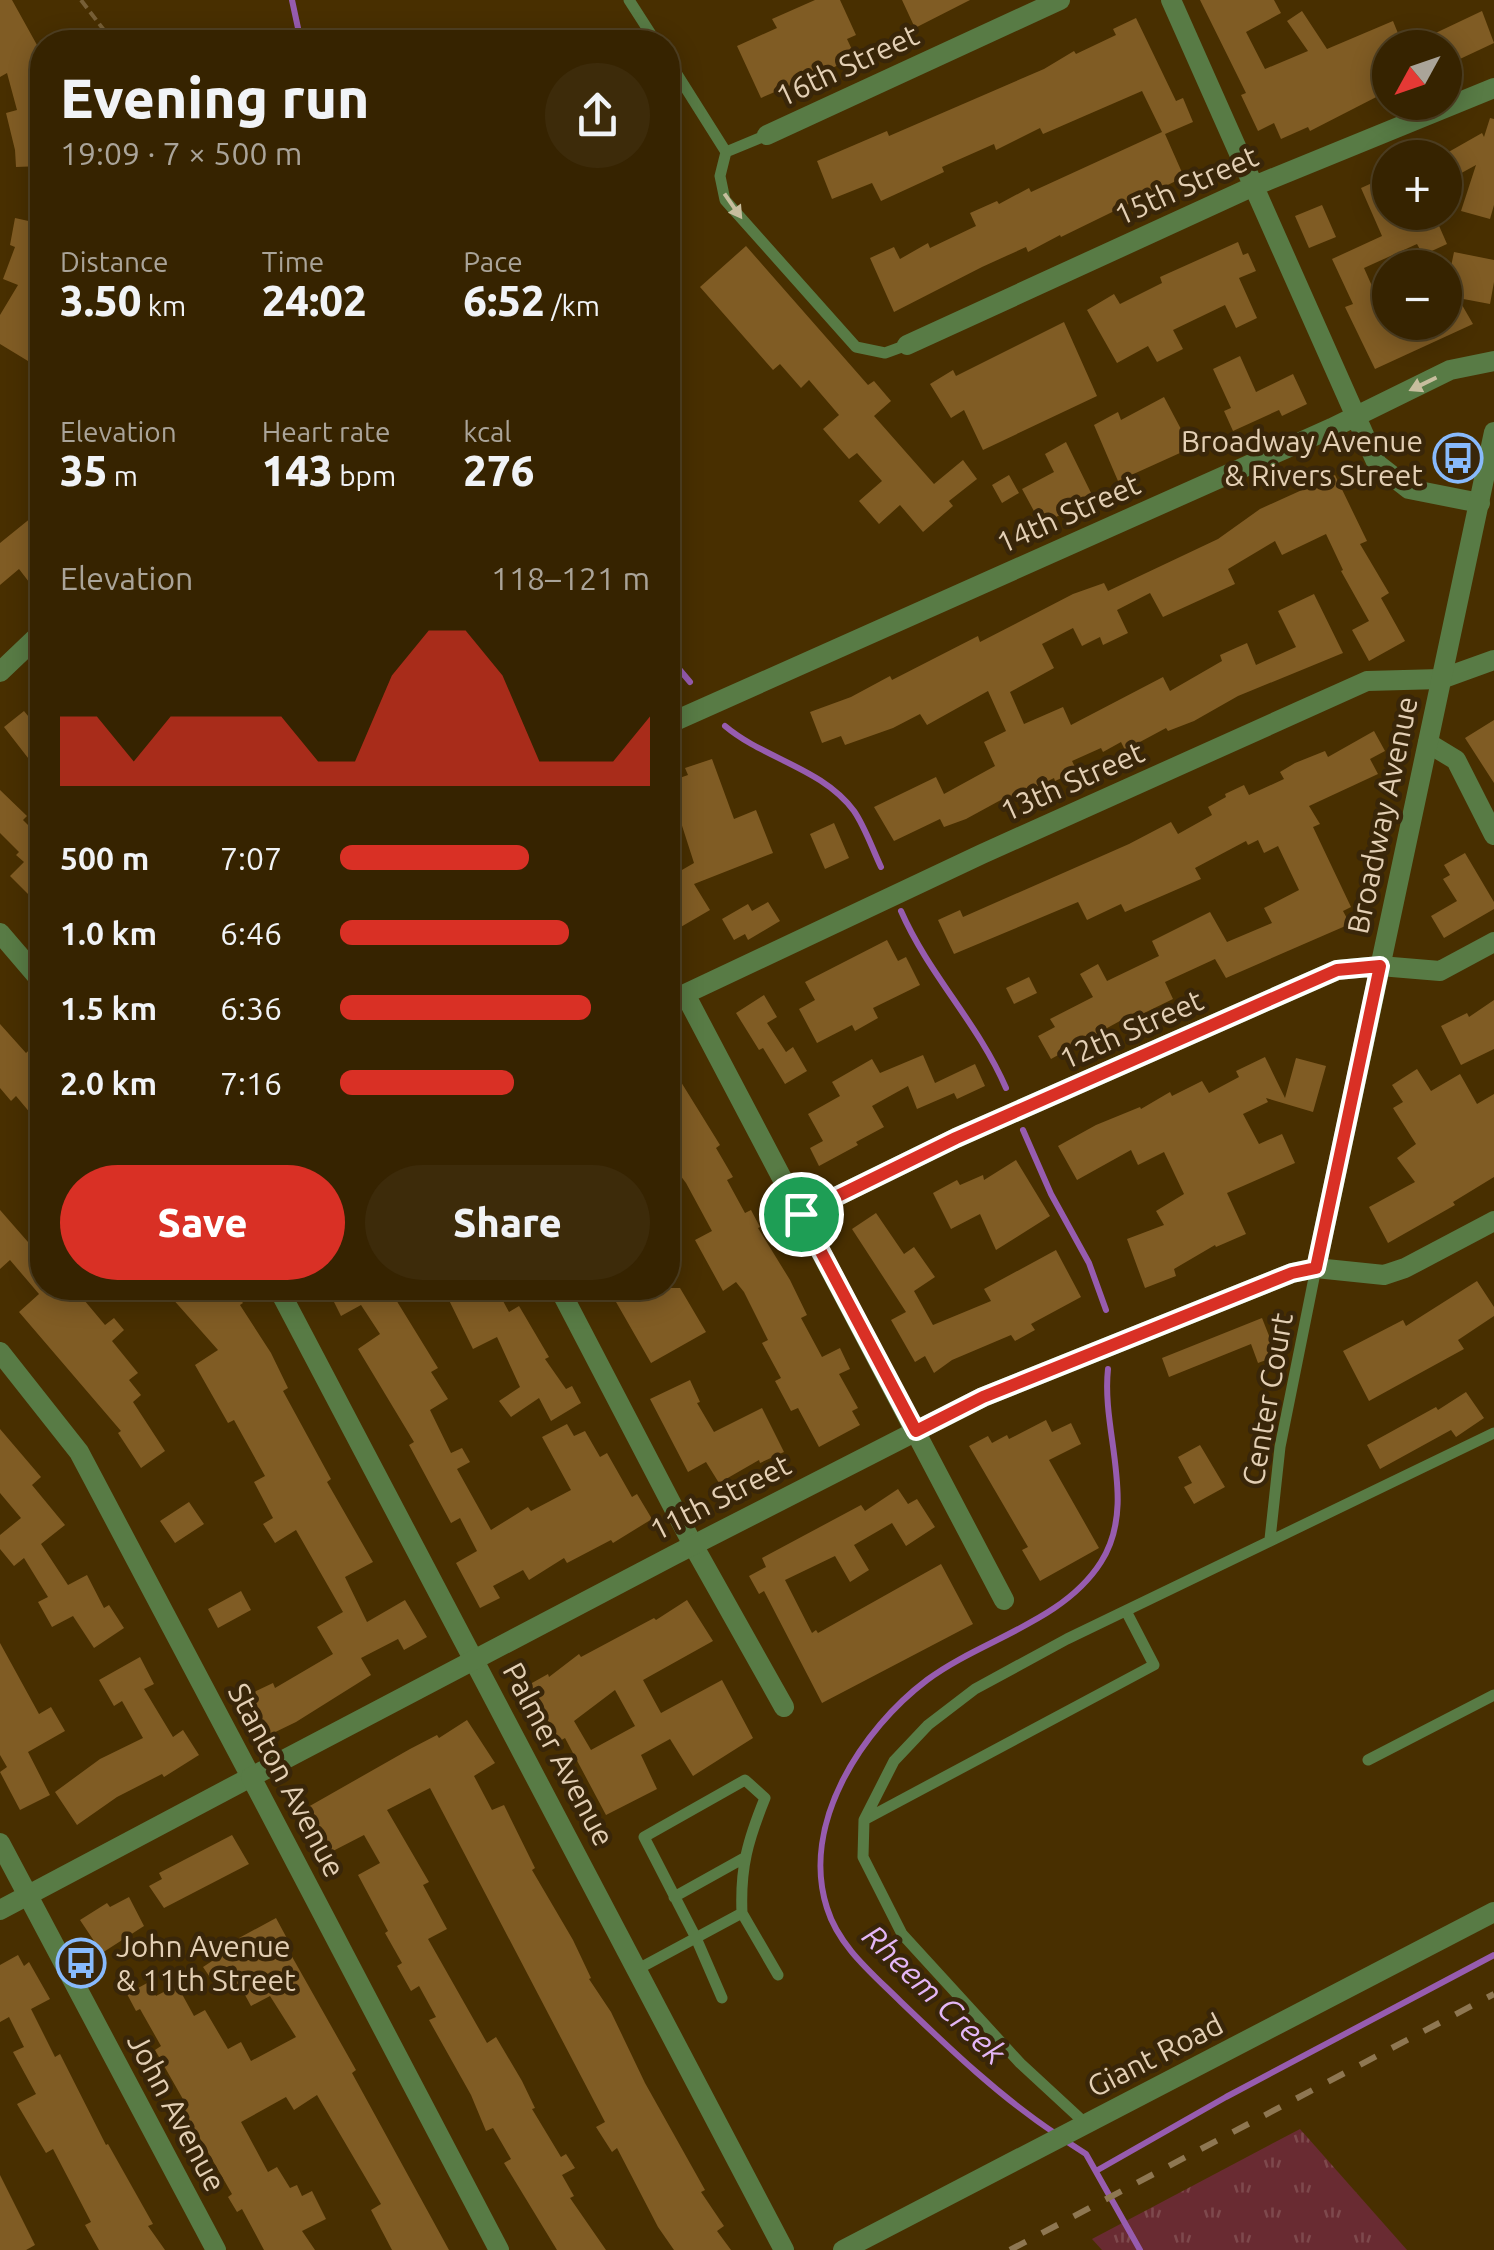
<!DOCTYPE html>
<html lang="en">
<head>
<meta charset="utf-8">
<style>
	:root { --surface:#362300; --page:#3d2b0a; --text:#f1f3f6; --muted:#aaa499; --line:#504022; --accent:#d93025 }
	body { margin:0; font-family:Ubuntu,sans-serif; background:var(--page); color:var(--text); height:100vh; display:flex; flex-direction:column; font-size:38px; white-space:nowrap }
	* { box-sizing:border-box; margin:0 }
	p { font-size:32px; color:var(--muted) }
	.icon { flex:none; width:55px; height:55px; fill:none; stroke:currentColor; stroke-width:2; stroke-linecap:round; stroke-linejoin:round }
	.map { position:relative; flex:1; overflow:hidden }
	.drawer { position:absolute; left:30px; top:30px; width:650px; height:1270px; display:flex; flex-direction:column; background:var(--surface); border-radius:40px; box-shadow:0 5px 25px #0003,0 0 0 2px var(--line) }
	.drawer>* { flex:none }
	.needle { width:65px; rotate:230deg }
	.controls { position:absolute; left:1372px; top:30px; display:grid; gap:20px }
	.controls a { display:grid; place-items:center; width:90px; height:90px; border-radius:50%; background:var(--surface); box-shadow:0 5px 25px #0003,0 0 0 2px var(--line); font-size:50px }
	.pin { position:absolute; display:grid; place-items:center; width:85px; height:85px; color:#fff; margin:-42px; border:5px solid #fff; border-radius:50%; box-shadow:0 2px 10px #0007 }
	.round { display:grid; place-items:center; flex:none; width:105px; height:105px; border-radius:52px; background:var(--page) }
	.summary { display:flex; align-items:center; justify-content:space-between; height:170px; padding:0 30px }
	h1 { font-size:55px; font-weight:800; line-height:75px }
	.figures { display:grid; grid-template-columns:repeat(3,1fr); gap:15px; height:170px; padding:10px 30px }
	.figures div { display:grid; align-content:center }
	.figures b { font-size:42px; font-weight:800 }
	.figures small { font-size:28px; font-weight:400 }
	.figures p { font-size:28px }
	.chart { height:280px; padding:20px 30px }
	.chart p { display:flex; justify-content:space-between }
	.chart svg { width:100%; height:180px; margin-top:10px; fill:var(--accent); opacity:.7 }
	.cta { display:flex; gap:20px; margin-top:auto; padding:20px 30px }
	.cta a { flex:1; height:115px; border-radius:60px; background:var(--accent); color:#fff; font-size:40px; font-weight:800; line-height:115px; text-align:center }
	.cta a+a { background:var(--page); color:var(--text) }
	ul { padding:0 30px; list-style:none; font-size:32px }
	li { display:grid; grid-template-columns:160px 120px 1fr; align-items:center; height:75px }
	li i { height:25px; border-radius:12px; background:var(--accent) }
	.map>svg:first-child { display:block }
</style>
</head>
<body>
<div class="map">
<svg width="1494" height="2250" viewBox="0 0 1494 2250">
	<defs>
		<pattern id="grass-tufts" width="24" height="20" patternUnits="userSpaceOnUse" patternTransform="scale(2.5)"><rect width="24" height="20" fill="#692b32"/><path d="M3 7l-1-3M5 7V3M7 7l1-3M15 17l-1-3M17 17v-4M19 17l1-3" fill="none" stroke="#7e494d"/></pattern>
	</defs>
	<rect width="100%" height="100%" fill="#482f00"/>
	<path fill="url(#grass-tufts)" d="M1300 2129 1407 2250H1102L1092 2239Z"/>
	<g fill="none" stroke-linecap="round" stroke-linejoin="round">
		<path stroke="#975caf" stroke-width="6" d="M292 0 301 42
			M668 656 690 682
			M725 726C764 759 822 768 854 811 865 827 872 848 881 867
			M901 911C929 975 978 1023 1006 1088
			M1023 1130 1051 1194 1089 1263 1106 1310
			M1056 2134C999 2096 950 2049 901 2002 873 1974 839 1947 827 1908 800 1824 862 1729 927 1680 982 1639 1063 1622 1101 1562 1138 1504 1101 1432 1108 1369
			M1066 2141 1086 2154 1140 2250
			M1096 2171 1226 2097 1494 1955"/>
	</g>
	<path fill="#805c24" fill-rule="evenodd" d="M0 0H12L42 54V166L16 167 15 150 6 113 17 110 7 73 0 77Z
		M815 0H840L856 35 847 39 855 56 810 80 809 77 761 98 737 46 777 28 772 19Z
		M902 0H970L915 28Z
		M1200 0H1274L1281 13 1246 32 1265 69 1308 51 1287 21 1302 11 1327 49 1393 21 1404 48H1390V90L1310 131 1308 127 1281 139 1274 123 1258 131 1241 95 1246 93Z
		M1482 11 1494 43 1445 66V48H1404Z
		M1136 18 1176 101 1183 98 1193 122 1165 134 1184 177 1061 237 1060 235 1028 252 1026 247 982 267 894 312 870 258 894 247 900 259 928 243 930 248 976 226 970 213 997 201 999 204 1029 188 1031 192 1162 132 1142 91 1043 134 1040 128 996 150 994 144 942 167 944 172 881 201 872 183 832 199 817 161 887 131 889 136 1044 69 1074 51 1076 54 1116 35 1113 29Z
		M1490 118 1494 119V205L1490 219 1461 211 1476 165 1445 182V154L1482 133 1484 137Z
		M1390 175V212H1433L1447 244 1423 255 1417 244 1364 268 1380 304 1390 299V322H1445V275L1448 281 1454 252 1494 260V282L1490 304 1458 298 1473 324 1375 369 1345 307 1353 304 1332 259 1382 236 1361 188Z
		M1322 205 1336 237 1309 248 1295 216Z
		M15 218 42 224V337L28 361 0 344V315L18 285 3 279 15 247 10 245Z
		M1238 242 1243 255 1248 253 1256 271 1239 278 1257 318 1236 328 1225 305 1173 330 1183 349 1157 362 1148 346 1117 363 1087 310 1114 294 1120 304 1162 283 1160 277Z
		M746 246 868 385 874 381 891 401 874 416 934 484 963 460 977 479 949 501 953 506 923 532 900 505 879 524 859 501 882 481 857 453 849 459 823 429 839 415 809 380 801 388 780 364 773 370 700 287Z
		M1064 322 1097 396 983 450 964 410 951 418 930 384 953 370 956 376Z
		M1240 356 1256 392 1293 374 1307 404 1282 416 1279 410 1233 431 1224 411 1231 408 1213 369Z
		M1164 397 1191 448 1118 481 1094 425 1118 412 1121 420Z
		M1066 442 1094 499 1041 524 1022 489 1054 472 1045 454Z
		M1009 475 1019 493 1002 503 992 485Z
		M1335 475 1367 541 1360 544 1389 593 1381 598 1405 641 1369 661 1352 630 1369 621 1341 571 1343 570 1326 534 1282 555 1275 541 1228 569 1235 584 1163 617 1150 593 1117 610 1128 633 1103 645 1100 637 1082 646 1073 628 1042 644 1054 668 1010 692 1024 724 1063 707 1071 725 1163 677 1170 691 1222 661 1220 655 1247 643 1256 665 1296 647 1278 611 1314 594 1343 653 1238 696 1194 721 1168 731 1166 728 1125 750 1121 742 1103 752 1101 748 1072 761 1077 771 1055 781 1054 778 1012 799 1010 795 966 819 944 827 940 819 894 841 874 807 936 777 944 794 995 766 984 742 1006 731 988 691 927 725 920 714 893 728 845 745 841 736 822 743 810 712 851 697 890 676 892 680 978 636 980 642 1073 594 1104 583 1108 591 1218 539 1260 509Z
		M42 509V571L29 582 19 569 0 585V543Z
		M24 711 33 722 42 715V776L4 727Z
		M1494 720V783L1465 738Z
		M1374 731 1385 751 1370 759 1378 774 1309 806 1320 824 1313 827 1351 907 1343 911 1350 924 1226 978 1215 959 1165 982 1173 999 1140 1015 1138 1011 1051 1059 1038 1036 1055 1027 1050 1019 1093 997 1080 974 1098 964 1107 981 1159 956 1152 941 1210 912 1227 942 1272 923 1264 908 1299 890 1278 846 1264 853 1258 840 1248 845 1246 841 1195 868 1201 879 1125 912 1121 904 1087 920 1078 902 954 954 938 920 960 910 963 917 1129 844 1171 822 1178 834 1212 815 1208 807 1226 797 1225 794 1244 785 1249 795 1284 779 1280 772 1295 763 1325 751 1328 757Z
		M712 759 734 819 756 810 773 853 694 884 710 910 679 928 668 909V878L694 863 668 782 688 775 685 768Z
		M0 790 27 816 23 820 42 839V880L28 894 10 876 24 862 16 855 19 852 0 833Z
		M834 823 849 858 825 869 810 834Z
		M1465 853 1494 902V909L1444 938 1431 916 1457 901 1443 879 1450 875 1444 865Z
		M768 902 780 921 748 940 745 934 734 940 722 919 748 904 752 911Z
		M887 940 898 961 906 957 920 985 873 1008 878 1018 855 1031 852 1025 817 1043 799 1009 815 1000 805 982Z
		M1029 977 1037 993 1014 1004 1006 988Z
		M764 995 777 1017 767 1023 786 1052 793 1047 807 1071 785 1084 763 1048 759 1050 736 1013Z
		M1494 1000V1049L1461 1065 1441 1026 1467 1013 1469 1017Z
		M0 1024 26 1053 42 1038V1127L16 1096 11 1101 0 1088Z
		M923 1055 935 1083 975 1064 985 1086 957 1099 954 1093 917 1109 908 1086 872 1106 884 1127 856 1142 858 1145 819 1166 810 1148 823 1141 808 1114 840 1096 832 1082 872 1059 880 1073Z
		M1265 1057 1285 1098 1296 1058 1326 1066 1313 1112 1266 1098 1268 1102 1243 1114 1259 1144 1282 1134 1295 1163 1227 1193 1246 1234 1216 1247 1215 1245 1174 1269 1176 1276 1145 1288 1127 1239 1164 1225 1156 1211 1184 1194 1164 1152 1138 1165 1131 1150 1077 1180 1058 1146 1096 1125 1140 1107 1141 1109 1170 1092 1172 1096 1202 1081 1209 1093 1239 1077 1236 1071Z
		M668 1061 720 1145 716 1148 733 1177 727 1180 745 1213 751 1210 760 1227 758 1228 790 1280 807 1315 801 1318 822 1357 840 1348 850 1369 839 1374 858 1408 852 1411 860 1425 819 1447 798 1408 791 1411 775 1381 781 1378 762 1343 768 1340 744 1292 736 1282 723 1291 695 1240 712 1231 686 1183 668 1159Z
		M1417 1069 1431 1091 1460 1074 1477 1104 1494 1094V1177L1453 1202 1455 1205 1388 1243 1369 1207 1415 1182 1397 1158 1416 1144 1393 1108 1403 1102 1392 1085Z
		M1016 1160 1050 1216 996 1250 980 1214 951 1229 933 1193 957 1180 960 1185 983 1175 984 1180Z
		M0 1210 42 1258V1291L46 1288H74L105 1325 114 1318 124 1330 112 1341 138 1373 129 1380 141 1395 133 1402 165 1451 141 1468 118 1433 121 1431 19 1312 39 1294 10 1260 0 1269Z
		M876 1213 904 1254 914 1247 935 1277 914 1291 933 1325 991 1301 984 1289 1056 1250 1081 1297 1031 1324 1035 1330 1015 1341 1011 1335 952 1360 934 1373 925 1356 915 1362 891 1320 906 1312 852 1229Z
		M1477 1281 1494 1307V1316L1458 1340 1464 1349 1369 1401 1343 1351 1403 1320 1406 1326Z
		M163 1288H230L243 1303 240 1305 271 1353 288 1388 283 1391 331 1479 327 1482 373 1562 345 1577 367 1622 405 1600 427 1637 404 1650 398 1639 361 1658 371 1675 296 1722 265 1737 248 1695 273 1683 275 1688 333 1654 317 1627 343 1612 296 1530 275 1543 263 1524 273 1518 254 1482 265 1476 234 1420 228 1423 195 1365 218 1350Z
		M342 1288H395L390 1290 438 1368 431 1372 448 1399 430 1410 451 1453 462 1448 470 1462 457 1469 491 1530 528 1507 531 1511 571 1490 542 1437 567 1424 574 1436 585 1431 600 1457 607 1453 632 1497 637 1494 652 1519 613 1543 611 1540 567 1563 564 1558 529 1580 523 1570 493 1586 500 1598 480 1608 456 1563 477 1551 460 1518 451 1523 409 1445 414 1442 358 1349 380 1334 361 1305 341 1316 330 1294Z
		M443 1288H496L509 1312 519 1306 549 1357 545 1359 566 1389 572 1386 581 1403 551 1421 539 1398 511 1417 499 1401 520 1387 497 1337 473 1349Z
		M608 1288H680L706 1332 651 1363Z
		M1262 1318 1277 1356 1258 1363 1251 1344 1169 1377 1162 1358Z
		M690 1380 700 1402 697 1403 714 1432 762 1408 784 1452 760 1463 759 1460 719 1483 706 1462 688 1472 650 1399Z
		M1466 1392 1484 1418 1456 1437 1451 1430 1380 1469 1367 1445 1436 1407 1438 1410Z
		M1046 1420 1052 1432 1071 1423 1081 1444 1049 1460 1099 1548 1040 1581 1022 1550 1028 1547 969 1446 988 1436 992 1443 1007 1435 1009 1439Z
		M0 1429 41 1477 32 1485 65 1525 41 1544 68 1585 87 1575 104 1608 109 1605 124 1628 94 1648 73 1616 52 1627 38 1602 48 1597 24 1558 14 1566 0 1549V1535L21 1518 0 1493Z
		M1200 1445 1225 1487 1194 1504 1184 1487 1192 1483 1178 1457Z
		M898 1489 908 1504 917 1499 935 1527 906 1546 892 1523 854 1545 869 1570 850 1582 835 1556 785 1580 812 1633 816 1630 818 1633 941 1564 973 1624 822 1703 764 1591 759 1594 749 1576 766 1567 762 1558 861 1505 865 1511Z
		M189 1502 204 1524 175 1543 160 1521Z
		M241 1591 251 1610 218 1628 208 1609Z
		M687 1600 713 1641 643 1680 661 1713 722 1680 753 1738 693 1776 670 1739 641 1755 657 1789 606 1815 565 1738 556 1743 523 1688 548 1674 549 1677 579 1654 581 1657 654 1618 656 1620ZM615 1690 635 1726 591 1750 574 1721Z
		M0 1643 39 1714 51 1707 65 1731 28 1752 50 1795 20 1810 0 1772 7 1767 0 1755Z
		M140 1657 154 1684 144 1689 173 1737 183 1730 199 1755 164 1777 162 1774 117 1797 77 1825 55 1792 100 1759 143 1738 122 1701 114 1706 99 1680Z
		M467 1720 495 1763 474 1776 492 1810 504 1805 535 1868 532 1870 573 1940 591 1978 589 1979 611 2012 645 2083 705 2190 701 2192 724 2226 717 2231 731 2250H674L658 2227 617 2148 612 2152 596 2127 605 2122 430 1788 387 1810 429 1882 423 1885 447 1929 428 1939 487 2043 496 2037 522 2081 535 2108 532 2109 561 2157 566 2154 575 2168 562 2175 574 2196 570 2198 606 2250H557L504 2163 511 2159 493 2128 486 2131 471 2095 429 2020 436 2017 419 1986 411 1991 397 1966 402 1963 385 1933 388 1931 358 1875 380 1863 364 1835 331 1852 308 1807 410 1749 437 1735 439 1738Z
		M232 1835 249 1864 164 1908 149 1886 162 1879 159 1873Z
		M129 1897 144 1926 102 1953 80 1920 107 1903 110 1907Z
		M276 1918 290 1944 286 1946 356 2070 352 2073 449 2250H392L371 2210 381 2204 317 2095 294 2110 286 2097 241 2122 268 2172 277 2167 290 2188 297 2185 302 2196 312 2191 326 2219 302 2231 315 2250H264L242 2209 237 2212 228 2197 232 2194 190 2121 181 2102 184 2101 155 2050 161 2046 140 2009 136 2011 127 1994 149 1982 156 1996 177 1985 194 2016 205 2010 228 2049 241 2042 251 2061 296 2037 270 1996 251 2006 239 1984 222 1995 203 1967 241 1942 239 1938Z
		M18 1955 24 1966 29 1962 50 1999 31 2009 55 2057 60 2054 106 2145 108 2144 153 2224 148 2226 165 2250H99L85 2225 91 2222 53 2149 46 2153 17 2104 36 2094 13 2052 24 2047 9 2017 0 2022V1965Z
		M0 2175 35 2245 26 2250H0Z"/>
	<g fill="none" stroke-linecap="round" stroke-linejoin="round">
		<path stroke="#775f36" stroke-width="4" stroke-dasharray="10 5" stroke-linecap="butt" d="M81 0 113 42"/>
		<path stroke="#587b45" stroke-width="11" d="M629 0 656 42
			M668 60 726 152 720 176 725 200 856 347 885 353 907 345
			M726 152 767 135
			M1270 1539 1280 1447 1316 1268
			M1368 1760 1494 1695
			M864 1820 1154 1665 1126 1611
			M674 1897 744 1858
			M742 1913 778 1975
			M638 1969 742 1913C740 1867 748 1840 765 1798L745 1780 644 1837 696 1938 722 1998
			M1086 2124 1020 2063 902 1934 863 1857 864 1820 894 1761 928 1725 975 1689 1067 1639 1494 1433"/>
		<path stroke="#587b45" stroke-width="20" d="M1171 0 1377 464 1409 489 1480 503
			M767 135 1060 0
			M907 345 1254 186 1494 88
			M0 672 42 632
			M668 724 1332 428 1450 370 1494 361
			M1428 743 1456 760 1494 835
			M0 933 42 982
			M801 1214 956 1138 1337 970 1380 966 1440 971 1494 942
			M1316 1268 1384 1275 1405 1268 1494 1221
			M278 1288 784 2250
			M559 1288 693 1545 784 1707
			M0 1352 79 1452 251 1777 0 1910
			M1004 1600 685 994 982 854 1367 681 1441 679 1494 660
			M0 1843 216 2250"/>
		<path stroke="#587b45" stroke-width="20" d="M499 2250 251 1777 674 1555 983 1397 1292 1273 1316 1268 1494 432
			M843 2250 1494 1912"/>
		<path stroke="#8e7752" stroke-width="6" stroke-dasharray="18 18" stroke-linecap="butt" d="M1010 2250 1494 1994"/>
	</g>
	<defs><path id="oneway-solid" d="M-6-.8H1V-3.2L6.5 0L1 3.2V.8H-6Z" transform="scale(2.5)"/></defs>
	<g fill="#c7be9e">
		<use href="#oneway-solid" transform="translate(733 206) rotate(55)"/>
		<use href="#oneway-solid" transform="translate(1423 384) rotate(154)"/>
	</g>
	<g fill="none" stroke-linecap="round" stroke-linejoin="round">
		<g stroke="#fff" stroke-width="20">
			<path id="route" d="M1380 966 1316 1268 1292 1273 983 1397 916 1431 801 1214 956 1138 1337 970Z"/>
		</g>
		<use href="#route" stroke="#d93025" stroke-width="12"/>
	</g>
	<defs>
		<g id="bus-ring" transform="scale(2.5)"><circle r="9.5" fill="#392609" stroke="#88bafc" stroke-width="1.5"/><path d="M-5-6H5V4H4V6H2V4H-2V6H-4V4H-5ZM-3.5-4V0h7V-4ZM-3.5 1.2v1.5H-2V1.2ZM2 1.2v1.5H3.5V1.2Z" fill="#88bafc"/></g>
	</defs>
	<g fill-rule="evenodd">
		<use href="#bus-ring" x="1458" y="458"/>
		<use href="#bus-ring" x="81" y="1963"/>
	</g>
	<g text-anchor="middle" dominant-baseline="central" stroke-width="9" stroke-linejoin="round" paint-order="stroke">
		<g font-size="30" fill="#e3cfb4" stroke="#392609">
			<text transform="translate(847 65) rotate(-25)">16th Street</text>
			<text transform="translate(1186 185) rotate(-24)">15th Street</text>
			<text transform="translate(1068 513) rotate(-24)">14th Street</text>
			<text transform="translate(1072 781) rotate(-24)">13th Street</text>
			<text transform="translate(1382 815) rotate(-78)">Broadway Avenue</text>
			<text transform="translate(1131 1029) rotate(-24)">12th Street</text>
			<text transform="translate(1267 1399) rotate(-80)">Center Court</text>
			<text transform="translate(720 1497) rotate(-27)">11th Street</text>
			<text transform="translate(559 1754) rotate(62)">Palmer Avenue</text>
			<text transform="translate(287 1780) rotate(62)">Stanton Avenue</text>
			<text transform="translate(1155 2055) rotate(-27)">Giant Road</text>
			<text transform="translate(177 2112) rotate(62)">John Avenue</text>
		</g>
		<g font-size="30" fill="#e3cfb4" stroke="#392609" text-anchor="end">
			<text x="1423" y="441">Broadway Avenue<tspan x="1423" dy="34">&amp; Rivers Street</tspan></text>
			<text x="116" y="1946" text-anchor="start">John Avenue<tspan x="116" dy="34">&amp; 11th Street</tspan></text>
		</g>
		<g font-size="32" font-style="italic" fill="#e3b6f6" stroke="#392609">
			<text transform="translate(935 1994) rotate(44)">Rheem Creek</text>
		</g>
	</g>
</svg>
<div class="controls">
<a><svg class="needle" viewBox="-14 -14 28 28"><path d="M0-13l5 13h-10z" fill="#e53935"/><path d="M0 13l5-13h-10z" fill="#aaa499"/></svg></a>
<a>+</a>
<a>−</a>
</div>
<div class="pin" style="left:801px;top:1214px;background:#1e9e55"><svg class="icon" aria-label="arrive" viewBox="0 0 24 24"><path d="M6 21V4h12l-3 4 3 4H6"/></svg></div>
<section class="drawer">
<div class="summary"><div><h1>Evening run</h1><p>19:09 · 7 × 500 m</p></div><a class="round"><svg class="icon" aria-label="share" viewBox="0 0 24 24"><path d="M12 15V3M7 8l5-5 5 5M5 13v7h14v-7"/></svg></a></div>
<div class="figures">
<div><p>Distance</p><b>3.50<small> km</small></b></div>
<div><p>Time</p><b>24:02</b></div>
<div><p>Pace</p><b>6:52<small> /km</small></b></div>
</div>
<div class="figures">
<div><p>Elevation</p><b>35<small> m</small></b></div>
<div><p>Heart rate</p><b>143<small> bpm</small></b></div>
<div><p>kcal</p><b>276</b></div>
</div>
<div class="chart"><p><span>Elevation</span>118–121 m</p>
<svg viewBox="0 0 160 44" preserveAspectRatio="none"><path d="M0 44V27L10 27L20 38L30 27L40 27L50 27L60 27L70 38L80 38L90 17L100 6L110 6L120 17L130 38L140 38L150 38L160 27V44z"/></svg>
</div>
<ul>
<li><b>500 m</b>7:07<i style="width:61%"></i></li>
<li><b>1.0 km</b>6:46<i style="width:74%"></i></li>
<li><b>1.5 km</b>6:36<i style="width:81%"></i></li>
<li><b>2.0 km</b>7:16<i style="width:56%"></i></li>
</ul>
<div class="cta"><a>Save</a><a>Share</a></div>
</section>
</div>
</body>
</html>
